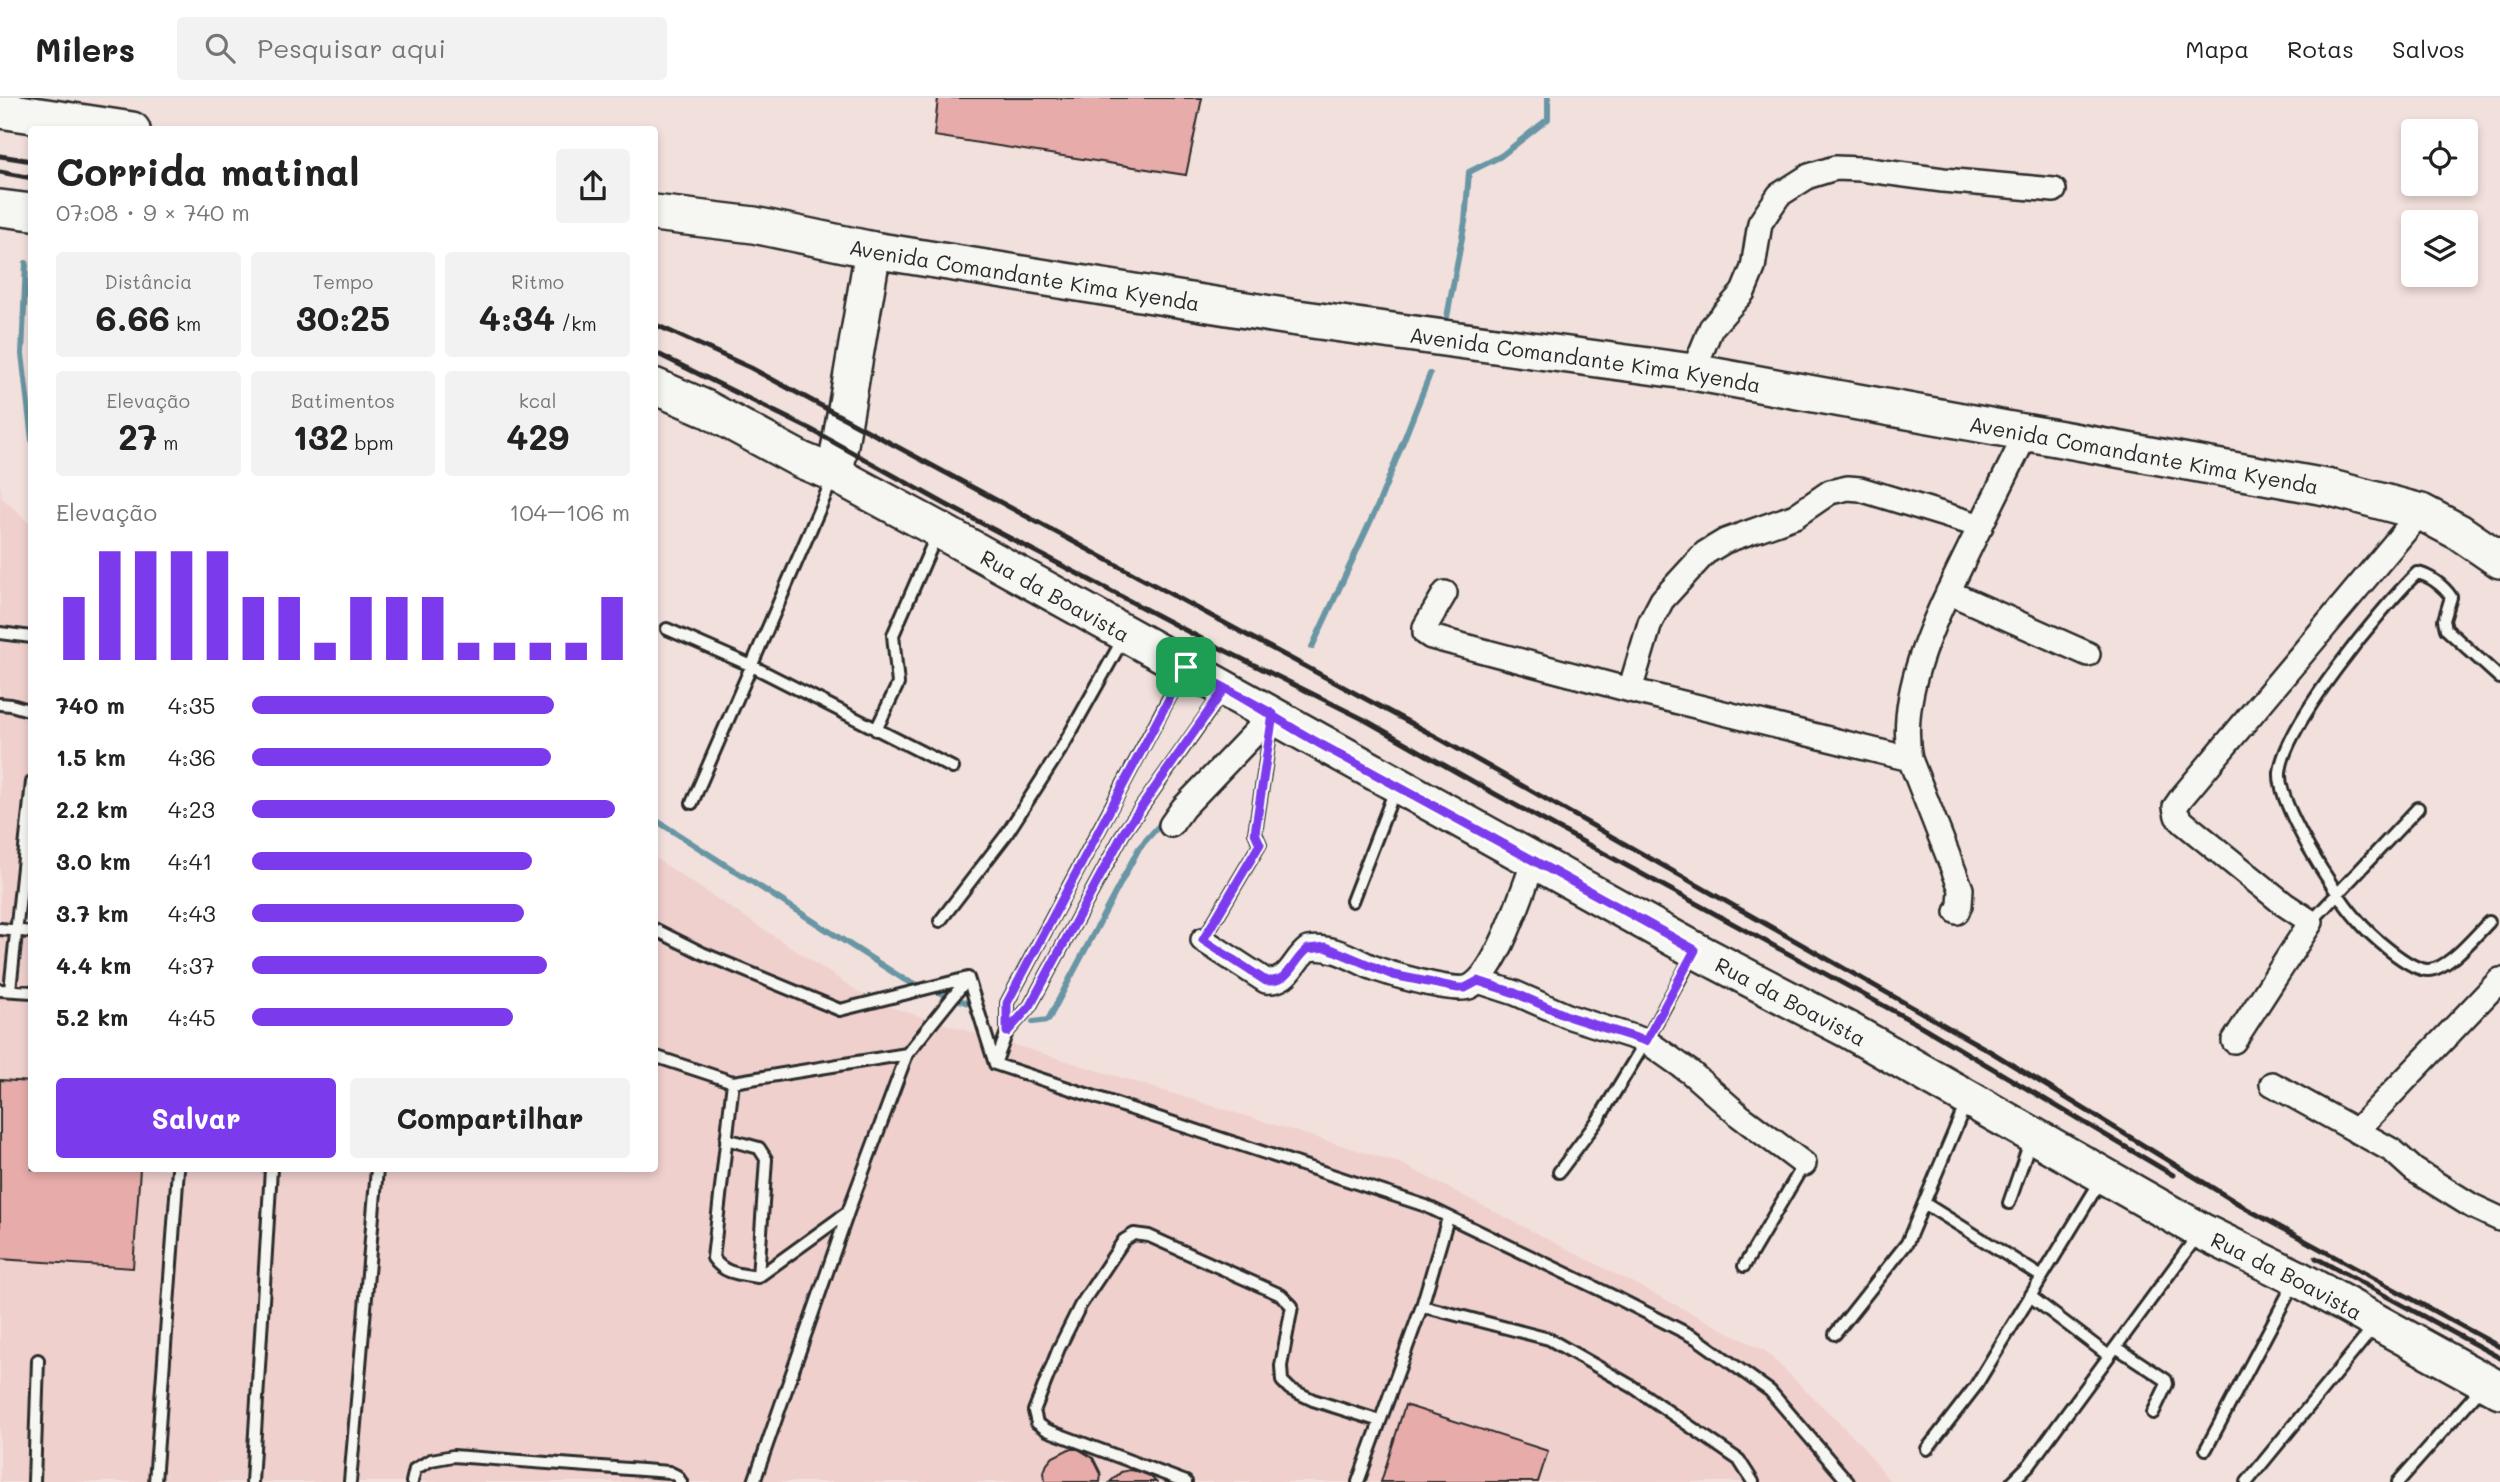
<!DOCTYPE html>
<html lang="pt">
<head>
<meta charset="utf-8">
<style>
	:root { --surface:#fff; --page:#f2f2f2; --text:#222; --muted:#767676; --line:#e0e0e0; --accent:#7c3aed }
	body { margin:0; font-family:Mali,sans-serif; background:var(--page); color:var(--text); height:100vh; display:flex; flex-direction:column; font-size:26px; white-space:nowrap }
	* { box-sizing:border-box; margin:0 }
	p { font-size:23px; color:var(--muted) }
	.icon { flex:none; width:38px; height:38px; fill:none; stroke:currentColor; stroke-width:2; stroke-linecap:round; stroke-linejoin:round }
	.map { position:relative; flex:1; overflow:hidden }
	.sheet { position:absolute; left:28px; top:28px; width:630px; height:1046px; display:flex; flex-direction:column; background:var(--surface); border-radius:7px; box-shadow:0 4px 10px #0003 }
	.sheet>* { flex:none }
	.buttons { position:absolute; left:2401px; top:21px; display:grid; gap:14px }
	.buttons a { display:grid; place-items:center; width:77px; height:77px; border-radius:7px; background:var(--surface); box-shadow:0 4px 10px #0003; font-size:35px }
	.pin { position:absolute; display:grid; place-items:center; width:60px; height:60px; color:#fff; margin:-30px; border-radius:14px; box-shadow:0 4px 10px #0006 }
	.round { display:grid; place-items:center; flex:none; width:74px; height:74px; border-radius:7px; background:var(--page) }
	.overview { display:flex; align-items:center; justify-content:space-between; height:119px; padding:0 28px }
	h1 { font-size:38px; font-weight:800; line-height:52px }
	.metrics { display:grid; grid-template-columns:repeat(3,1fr); gap:10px; height:119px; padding:7px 28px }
	.metrics div { display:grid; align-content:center; border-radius:7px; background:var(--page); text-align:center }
	.metrics b { font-size:35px; font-weight:800 }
	.metrics small { font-size:19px; font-weight:400 }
	.metrics p { font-size:19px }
	.chart { height:196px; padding:14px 28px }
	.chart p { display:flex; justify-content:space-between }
	.chart svg { width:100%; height:126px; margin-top:7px; stroke:var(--accent); stroke-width:6 }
	.primary-button { display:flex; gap:14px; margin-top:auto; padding:14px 28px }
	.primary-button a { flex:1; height:80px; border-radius:7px; background:var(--accent); color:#fff; font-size:28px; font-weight:800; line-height:80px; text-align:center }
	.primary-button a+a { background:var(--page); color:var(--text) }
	ul { padding:0 28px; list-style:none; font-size:23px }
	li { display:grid; grid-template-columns:112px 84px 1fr; align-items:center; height:52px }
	li i { height:18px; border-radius:9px; background:var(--accent) }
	header { display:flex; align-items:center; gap:42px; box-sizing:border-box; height:98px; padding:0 35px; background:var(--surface); border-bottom:2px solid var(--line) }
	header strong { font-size:33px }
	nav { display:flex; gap:38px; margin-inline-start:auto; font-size:24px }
	.search { width:490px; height:63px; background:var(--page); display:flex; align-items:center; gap:18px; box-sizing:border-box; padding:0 24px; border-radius:7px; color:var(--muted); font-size:26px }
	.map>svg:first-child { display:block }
</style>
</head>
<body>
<header>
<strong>Milers</strong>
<div class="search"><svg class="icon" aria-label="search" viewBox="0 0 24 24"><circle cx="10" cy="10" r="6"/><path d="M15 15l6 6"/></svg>Pesquisar aqui</div>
<nav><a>Mapa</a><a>Rotas</a><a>Salvos</a></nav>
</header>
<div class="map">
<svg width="2500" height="1384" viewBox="0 0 2500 1384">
	<rect width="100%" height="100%" fill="#f2e0dc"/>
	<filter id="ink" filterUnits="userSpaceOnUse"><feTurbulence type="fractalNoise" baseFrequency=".0143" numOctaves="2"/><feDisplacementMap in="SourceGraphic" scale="14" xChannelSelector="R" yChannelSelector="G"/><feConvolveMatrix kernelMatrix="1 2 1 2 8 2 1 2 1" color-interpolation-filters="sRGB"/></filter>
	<g filter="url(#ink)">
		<path fill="#efd0cd" d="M0 386 2 400 32 428V1071H654L655 760 874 904 1402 1066 1765 1253 1861 1346 1890 1384H0Z"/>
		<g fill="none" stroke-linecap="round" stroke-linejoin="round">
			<path stroke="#6996a4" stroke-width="6" d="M26 165 22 256 32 342
				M1447 219 1465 124 1469 74 1501 58 1548 21V0
				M1312 549 1378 407 1430 276
				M654 721 905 882 976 908
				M1033 924 1048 922 1139 750 1164 722"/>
		</g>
		<path fill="#e7aca9" stroke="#2b2b2b" stroke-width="2" d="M938 0H1202L1186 77 934 38Z
			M0 982 32 984V1071H140L133 1170 0 1161Z
			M1405 1307 1548 1353 1538 1384H1381Z
			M1069 1351H1078L1093 1360 1101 1376 1100 1384H1045L1044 1374 1047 1366 1053 1359Z
			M1130 1372 1147 1375 1156 1384H1110L1121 1374Z"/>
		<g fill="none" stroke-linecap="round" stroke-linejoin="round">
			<g stroke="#2b2b2b" stroke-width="16">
				<path id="service" d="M667 531 752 568 953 670
					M0 535 32 539
					M0 606 11 607 32 613
					M876 632 898 586 893 537 937 436
					M692 705 832 382
					M1352 803 1395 692
					M940 823 1006 737 1063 648 1123 541
					M2311 824 2418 710
					M2489 824C2475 838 2448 872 2428 872 2408 872 2368 835 2356 820 2334 795 2278 707 2280 675 2283 629 2382 509 2417 475 2429 477 2444 488 2451 499L2444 522 2446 531 2500 580
					M0 831 32 834
					M654 831 702 855 840 912 968 880 995 966 1426 1108 1619 1201 1696 1240 1770 1293 1848 1384
					M1203 842 1260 746 1255 735 1272 623
					M0 892 32 894
					M10 892 32 684
					M1007 934 1030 908 1124 734 1222 595
					M654 958 733 984 907 956
					M995 966 1007 934V905L1183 574
					M733 984 713 1160C724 1176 739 1176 758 1179L848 1114
					M726 1041 759 1050 766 1061 758 1179
					M1559 1074 1598 1022 1646 943 1694 855
					M1924 1105 2042 1179
					M2009 1105 2031 1041
					M1744 1168 1804 1066
					M2030 1198 2109 1258
					M1422 1208 1549 1241 1633 1289 1739 1362 1753 1384
					M1835 1236 1907 1145 1967 1003
					M2116 1249 2166 1282 2167 1286 2153 1315
					M1927 1351 1975 1289 2101 1082
					M2206 1351 2295 1183
					M34 1384 38 1262
					M155 1384 178 1071
					M252 1384 271 1071
					M350 1384 377 1071
					M412 1384 415 1371 431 1362 453 1358 669 1374 677 1378 681 1384
					M754 1384 848 1114 907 956 968 880
					M1186 1384 1047 1332 1037 1325 1034 1313 1059 1250 1080 1208 1124 1142 1134 1136 1149 1138 1281 1197 1292 1208 1281 1268 1282 1283 1290 1291 1313 1302 1380 1323
					M1358 1384 1422 1208 1448 1120
					M2012 1384 2029 1367 2198 1137
					M2247 1384 2374 1229
					M2398 1384 2482 1289"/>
			</g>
			<g stroke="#2b2b2b" stroke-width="28">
				<path id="minor" d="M1693 274 1711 230 1743 194 1753 170 1760 125 1779 97 1809 78 1835 70 1861 71 1943 82 2054 92
					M1948 494 2088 556
					M1445 495 1425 529V535L1431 539 1630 592 1910 661
					M1630 592 1650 525 1662 502 1705 455 1725 443 1795 418 1830 394 1848 390 1860 391 1981 428
					M1171 727 1183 710 1273 616
					M1957 814 1960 807 1961 791 1910 661C1896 591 1941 509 1971 447 1989 410 2008 373 2026 336
					M1203 842 1266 883C1290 885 1292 863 1308 851 1330 847 1350 859 1369 868 1386 875 1453 895 1469 889 1497 877 1523 790 1535 761
					M1478 883 1515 895 1570 919 1646 943 1690 974 1740 1018 1804 1066
					M2234 943 2311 824 2284 806 2184 725 2177 718 2175 709 2182 699 2421 414
					M2272 986 2393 1053 2414 1072 2472 1108 2500 1121
					M2356 1033 2500 882"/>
			</g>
			<g stroke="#2b2b2b" stroke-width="40">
				<g id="primary">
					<path d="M0 12 132 32"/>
					<path d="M0 110 32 114"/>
					<path id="s1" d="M654 115 754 127 873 152 1290 219 1693 274 2331 390 2421 414 2459 434 2500 462"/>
					<path id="s2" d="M654 288 705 310 801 362 835 376 939 432 1695 852 1850 933 2201 1133 2297 1180 2500 1292"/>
					<path d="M835 376 873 152"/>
				</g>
			</g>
			<use href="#service" stroke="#f6f6f2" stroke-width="10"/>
			<use href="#minor" stroke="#f6f6f2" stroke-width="23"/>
			<use href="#primary" stroke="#f6f6f2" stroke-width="35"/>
			<path stroke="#2b2b2b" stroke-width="5" d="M0 58 32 63
				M0 74 32 80
				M654 226 751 270 1442 642 1993 955 2247 1111 2500 1249
				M654 254 810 331 945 406 1204 542 1365 622 1495 696 1921 928 2173 1077
				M2316 1160 2500 1260"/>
		</g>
	</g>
	<g fill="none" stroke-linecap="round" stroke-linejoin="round" filter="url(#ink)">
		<g stroke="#fff" stroke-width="14">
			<path id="route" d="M1186 569 1007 905V934L1030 908 1124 734 1225 590C1258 608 1289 629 1322 647 1446 715 1571 782 1695 852L1646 943 1570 919 1515 895 1478 883 1465 890H1458L1393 877 1326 849 1308 851C1292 863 1290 885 1266 883L1203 842 1260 746 1255 735 1273 616 1186 569"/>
		</g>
		<use href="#route" stroke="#7c3aed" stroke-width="9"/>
	</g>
	<g text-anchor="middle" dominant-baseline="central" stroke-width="5" stroke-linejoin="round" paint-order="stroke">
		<g font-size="21" fill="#2b2b2b" stroke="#f6f6f2">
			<text stroke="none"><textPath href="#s1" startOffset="376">Avenida Comandante Kima Kyenda</textPath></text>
			<text stroke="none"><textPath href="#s1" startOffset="943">Avenida Comandante Kima Kyenda</textPath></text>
			<text stroke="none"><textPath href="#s1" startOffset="1510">Avenida Comandante Kima Kyenda</textPath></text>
			<text stroke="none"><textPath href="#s2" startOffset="453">Rua da Boavista</textPath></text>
			<text stroke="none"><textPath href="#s2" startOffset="1293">Rua da Boavista</textPath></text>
			<text stroke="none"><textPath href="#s2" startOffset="1860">Rua da Boavista</textPath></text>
		</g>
	</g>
</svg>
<div class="buttons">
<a><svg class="icon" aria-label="locate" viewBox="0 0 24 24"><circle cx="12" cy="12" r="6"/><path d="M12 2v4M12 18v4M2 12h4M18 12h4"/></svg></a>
<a><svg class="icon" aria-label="layers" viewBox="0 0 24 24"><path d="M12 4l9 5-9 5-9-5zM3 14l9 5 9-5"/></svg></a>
</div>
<div class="pin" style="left:1186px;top:569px;background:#1e9e55"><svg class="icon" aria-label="arrive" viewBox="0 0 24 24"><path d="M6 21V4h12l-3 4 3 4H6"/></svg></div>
<section class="sheet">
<div class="overview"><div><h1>Corrida matinal</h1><p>07:08 · 9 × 740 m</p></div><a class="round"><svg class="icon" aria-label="share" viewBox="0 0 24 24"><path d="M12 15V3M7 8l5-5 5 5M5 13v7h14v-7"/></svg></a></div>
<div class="metrics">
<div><p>Distância</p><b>6.66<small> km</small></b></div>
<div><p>Tempo</p><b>30:25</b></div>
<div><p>Ritmo</p><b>4:34<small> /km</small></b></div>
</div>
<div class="metrics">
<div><p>Elevação</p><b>27<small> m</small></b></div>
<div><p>Batimentos</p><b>132<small> bpm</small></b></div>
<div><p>kcal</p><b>429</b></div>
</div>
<div class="chart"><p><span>Elevação</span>104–106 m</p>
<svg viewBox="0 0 160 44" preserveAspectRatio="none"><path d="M5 44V22M15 44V6M25 44V6M35 44V6M45 44V6M55 44V22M65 44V22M75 44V38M85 44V22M95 44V22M105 44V22M115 44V38M125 44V38M135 44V38M145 44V38M155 44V22"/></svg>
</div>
<ul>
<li><b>740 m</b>4:35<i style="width:80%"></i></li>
<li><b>1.5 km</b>4:36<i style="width:79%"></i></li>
<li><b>2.2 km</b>4:23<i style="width:96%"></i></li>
<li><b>3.0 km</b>4:41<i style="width:74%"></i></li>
<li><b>3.7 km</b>4:43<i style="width:72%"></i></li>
<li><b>4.4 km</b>4:37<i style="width:78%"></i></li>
<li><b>5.2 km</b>4:45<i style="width:69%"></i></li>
</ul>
<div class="primary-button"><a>Salvar</a><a>Compartilhar</a></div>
</section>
</div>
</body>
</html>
